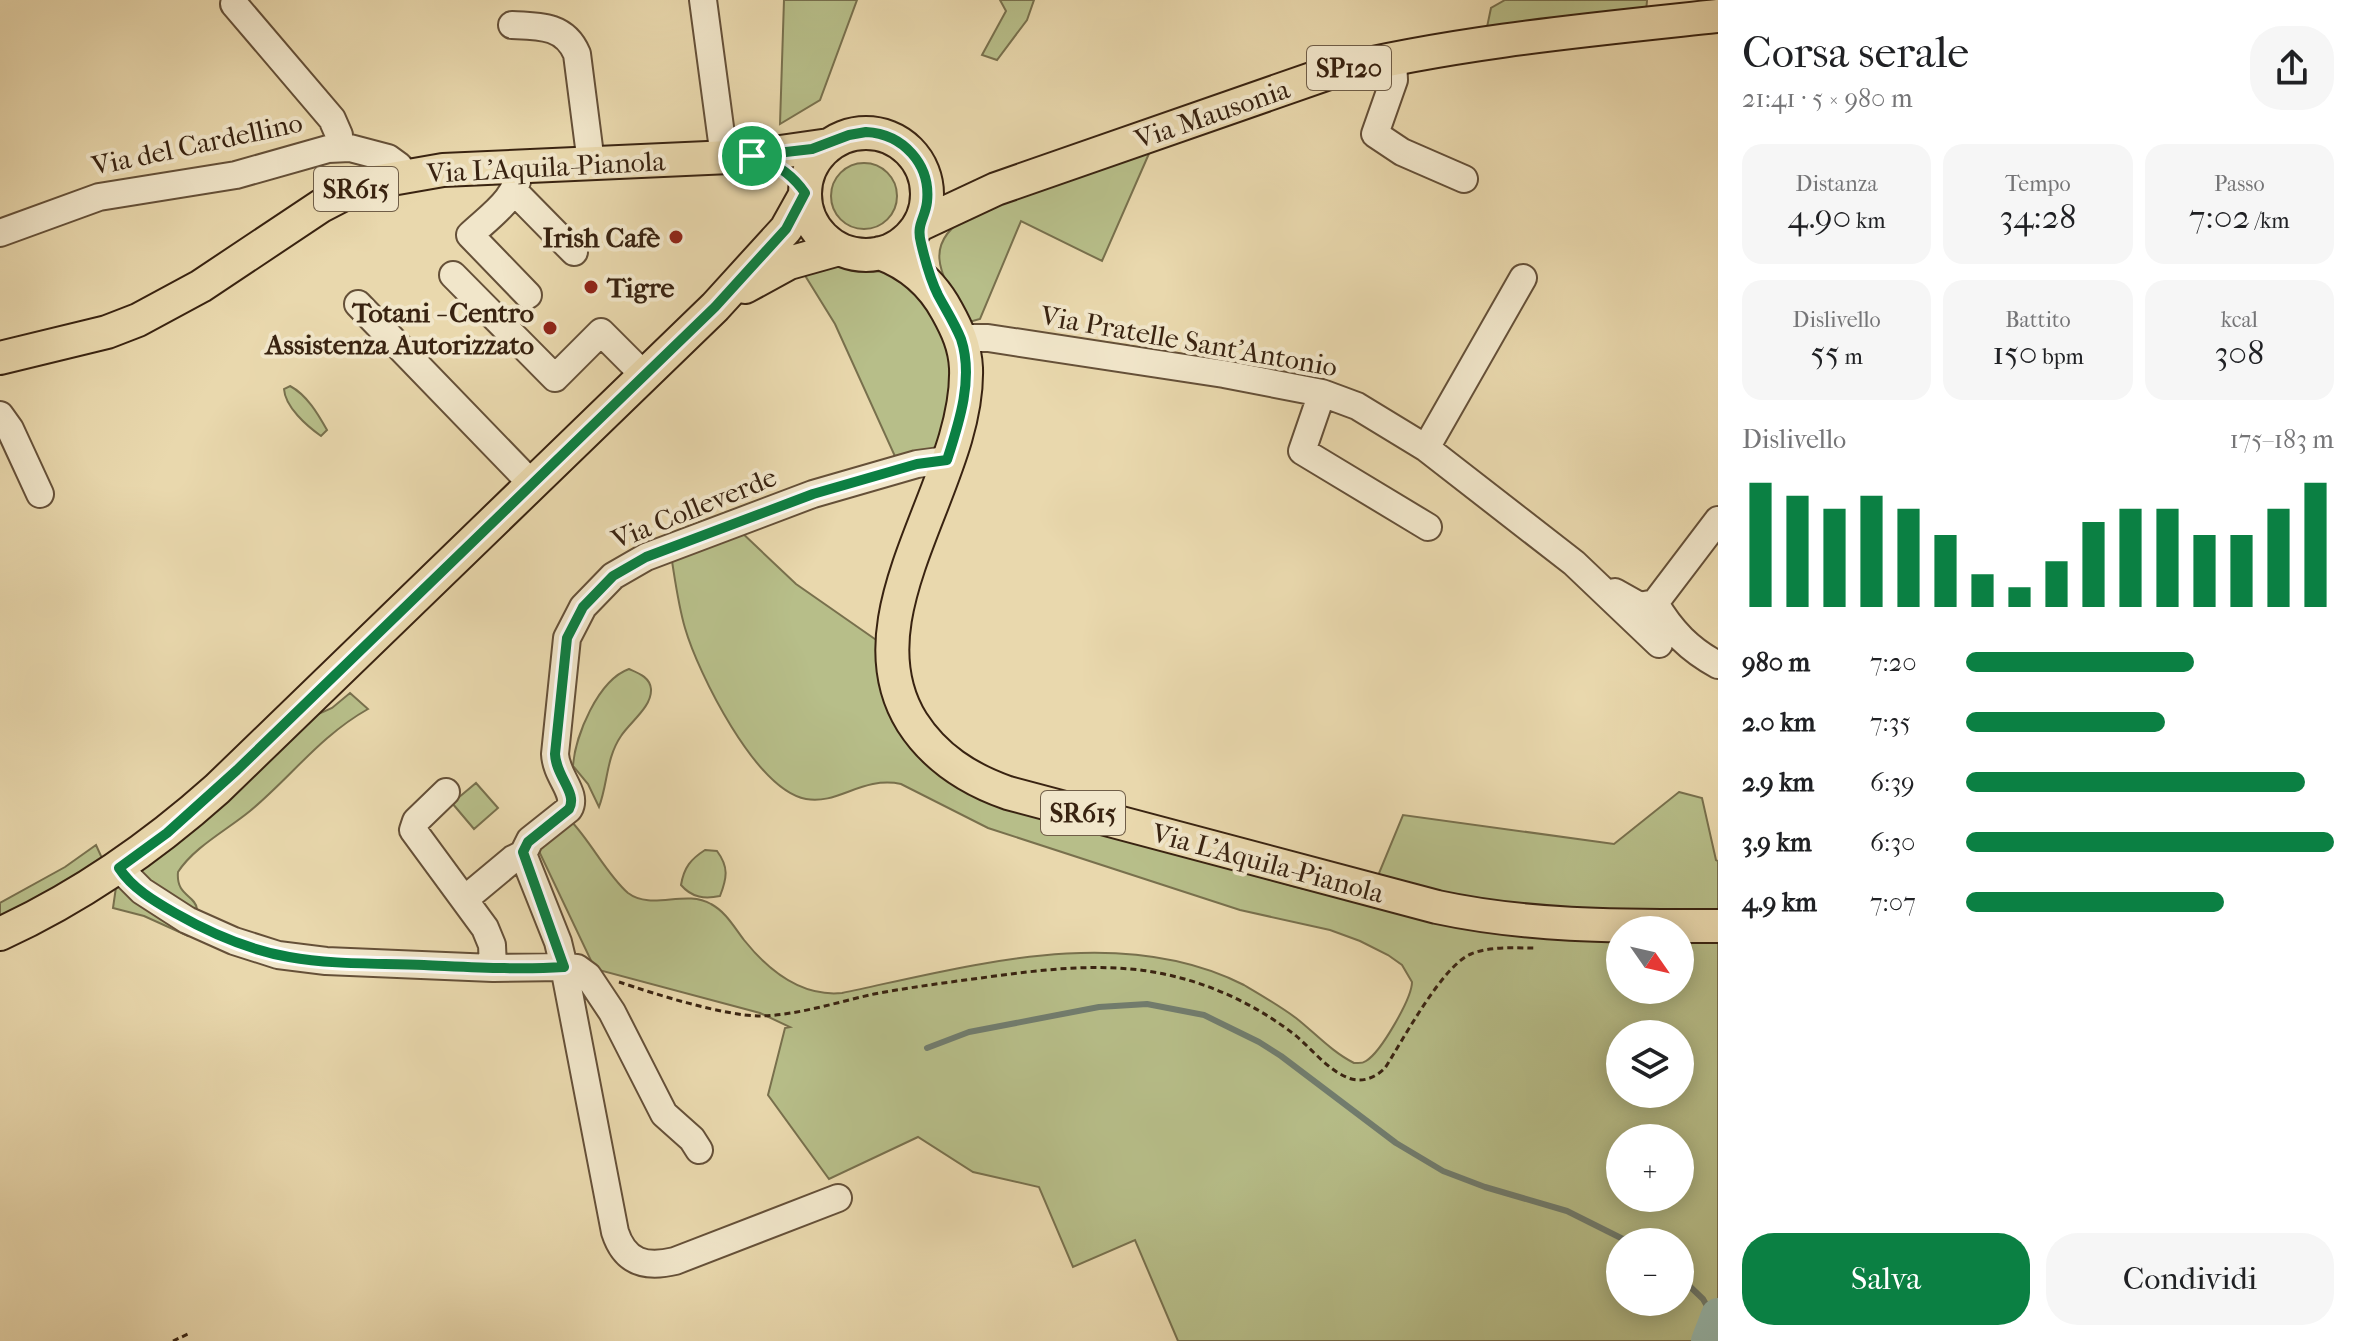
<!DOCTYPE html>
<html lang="it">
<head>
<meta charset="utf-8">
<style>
	:root { --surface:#fff; --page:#f6f6f6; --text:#202124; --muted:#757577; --accent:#0b8043 }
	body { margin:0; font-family:"IM FELL French Canon",serif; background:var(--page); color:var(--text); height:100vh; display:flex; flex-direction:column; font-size:30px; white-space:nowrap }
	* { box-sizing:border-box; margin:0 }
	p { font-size:26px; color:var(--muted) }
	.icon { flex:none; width:44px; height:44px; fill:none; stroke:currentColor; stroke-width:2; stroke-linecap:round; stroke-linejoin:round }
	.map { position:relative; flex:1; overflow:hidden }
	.panel { display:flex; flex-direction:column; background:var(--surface); width:640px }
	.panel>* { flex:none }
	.needle { width:52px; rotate:124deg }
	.buttons { position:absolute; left:1606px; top:916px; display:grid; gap:16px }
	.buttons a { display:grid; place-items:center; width:88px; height:88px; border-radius:50%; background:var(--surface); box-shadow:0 4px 20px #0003; font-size:40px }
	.pin { position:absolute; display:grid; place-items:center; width:68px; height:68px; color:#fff; margin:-34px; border:4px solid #fff; border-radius:50%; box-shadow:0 2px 8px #0007 }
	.round { display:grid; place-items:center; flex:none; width:84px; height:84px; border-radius:32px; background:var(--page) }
	.overview { display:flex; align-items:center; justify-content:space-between; height:136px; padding:0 24px }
	h1 { font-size:44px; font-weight:600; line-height:60px }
	.stats { display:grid; grid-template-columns:repeat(3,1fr); gap:12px; height:136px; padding:8px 24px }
	.stats div { display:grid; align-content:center; border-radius:20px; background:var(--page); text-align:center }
	.stats b { font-size:34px; font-weight:600 }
	.stats small { font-size:22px; font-weight:400 }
	.stats p { font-size:22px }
	.chart { height:224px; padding:16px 24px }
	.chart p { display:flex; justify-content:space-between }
	.chart svg { width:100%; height:144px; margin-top:8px; stroke:var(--accent); stroke-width:6 }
	.button { display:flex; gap:16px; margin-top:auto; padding:16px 24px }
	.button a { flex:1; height:92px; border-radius:32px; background:var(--accent); color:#fff; font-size:32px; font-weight:600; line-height:92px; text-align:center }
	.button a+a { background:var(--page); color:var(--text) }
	ul { padding:0 24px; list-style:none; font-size:26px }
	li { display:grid; grid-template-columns:128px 96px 1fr; align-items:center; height:60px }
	li i { height:20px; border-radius:10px; background:var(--accent) }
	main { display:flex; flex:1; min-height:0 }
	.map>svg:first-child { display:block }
</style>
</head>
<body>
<main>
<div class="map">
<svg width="1718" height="1341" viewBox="0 0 1718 1341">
	<rect width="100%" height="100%" fill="#e9d8ad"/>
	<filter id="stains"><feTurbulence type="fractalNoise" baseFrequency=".0025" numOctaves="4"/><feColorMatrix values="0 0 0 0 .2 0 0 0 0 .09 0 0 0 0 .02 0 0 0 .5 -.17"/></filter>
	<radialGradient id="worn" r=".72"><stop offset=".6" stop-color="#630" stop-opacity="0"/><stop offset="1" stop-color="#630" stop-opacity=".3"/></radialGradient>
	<path fill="#b7be89" stroke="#78704d" stroke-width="2" fill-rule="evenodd" d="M784 0H857L820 100 780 124Z
		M1000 0H1034L1027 20 997 60 982 55 1006 11Z
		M1505 0H1647V1L1646 11 1487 27 1491 8Z
		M1151 149 1102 261 1021 221 980 319 969 322C945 281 915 245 972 214Z
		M831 196a33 33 0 1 1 66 0a33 33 0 1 1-66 0Z
		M835 264 856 267 878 266 922 290 956 366 938 446 898 463 835 324 801 269Z
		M290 386C307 395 318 414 327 430L321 436C307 426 285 407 284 389Z
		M738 529 796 584 882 644 885 684 1012 806 1296 887 1447 922 1620 940V990H1680V941H1718V1341H1178L1135 1240 1073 1267 1039 1187 973 1172 918 1137 829 1179 768 1095 785 1028 790 1027 760 1013 595 969 537 847 571 821C591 842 608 876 628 893 652 911 685 889 711 904 726 912 734 927 744 940 768 970 801 997 842 993 970 966 1120 922 1244 985 1261 995 1280 1006 1296 1018 1315 1033 1332 1052 1354 1063 1359 1063 1362 1064 1366 1061 1381 1052 1412 998 1412 982L1402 965 1388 955 1360 941 1330 930 1240 910 988 828 901 784C862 776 838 805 806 799 756 790 698 673 685 628 678 604 675 579 671 555ZM1620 1034H1680V1094H1620ZM1620 1138H1680V1198H1620ZM1620 1242H1680V1302H1620Z
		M629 669C638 673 650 677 651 689 652 707 630 722 621 736 606 758 608 783 599 807L588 784 573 766C575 736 598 680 629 669Z
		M350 693 368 709C320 736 291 777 250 811 227 830 194 847 178 872 175 906 214 889 188 936L144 916 113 908 116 887 307 719 332 708Z
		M476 783 498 808 474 829 452 803Z
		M1679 792 1702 798 1716 860 1718 861V917L1490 904 1377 878 1403 815 1614 844Z
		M96 845 106 867 0 922V903L65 867Z
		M705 850 717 851C729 867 727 878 720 896 705 899 692 898 681 885 684 867 691 859 705 850Z"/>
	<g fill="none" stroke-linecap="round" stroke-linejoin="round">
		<path stroke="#717d6f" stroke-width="6" d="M927 1048 969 1032 1099 1007 1147 1004 1204 1015 1259 1042 1281 1056 1396 1143 1443 1171 1485 1187 1567 1211 1629 1242
			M1680 1277 1703 1299 1715 1320"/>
		<path stroke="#97b9ae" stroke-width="34" d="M1708 1341 1718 1315"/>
		<g stroke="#655038" stroke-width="30">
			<path id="minor" d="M703 0 724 157
				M234 4 332 119 339 135V148
				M512 25C539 26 565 25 577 54L591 163
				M1393 59 1394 80 1375 134 1402 152 1464 179
				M519 167C520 197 490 216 470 235L528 295
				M514 191 574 252
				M0 233 99 197 236 175 328 149 350 148 388 158 399 166 403 176
				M453 275 555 378 601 332 644 375
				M358 304 532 484
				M960 338H988L1224 374 1322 393 1357 406 1426 448 1574 563 1659 644
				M1322 393 1302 451 1428 527
				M0 415 10 429 40 494
				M1426 448 1523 278
				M1615 592 1640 606 1655 603 1718 520
				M1655 603C1671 631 1690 650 1718 665
				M446 792 416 821 413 830 485 928 492 945 493 968
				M119 868 142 891 187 920 234 941 278 955 326 961 493 968 564 967 558 942 523 854 530 840 569 809C578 793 556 777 555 754L567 638 583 607 613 576 646 557 813 494 917 464 947 460
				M465 899 513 859 523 854
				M699 1150 692 1139 664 1114 612 1012 588 976 577 968 564 967 615 1232C625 1263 646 1268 675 1261L838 1198"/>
		</g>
		<g stroke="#392311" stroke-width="36">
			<path id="major" d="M805 194a61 61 0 1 1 122 0a61 61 0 1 1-122 0Z
				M919 225 996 189 1329 73C1456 42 1587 30 1718 16
				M880 253C910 264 932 283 947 311 957 329 965 346 966 368 970 482 845 614 912 722 935 758 968 779 1008 793L1437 907C1530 927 1623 926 1718 926
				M745 287 789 263 839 249
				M0 358 107 332 138 320 201 286 321 206 348 192 380 181 443 170 752 156 829 145
				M0 934C80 897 151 848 217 789L715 307 786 229 805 195"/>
		</g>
		<path stroke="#392311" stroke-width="3" stroke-dasharray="6 4" stroke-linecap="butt" d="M619 982C655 994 724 1016 761 1016 798 1015 838 1002 874 994 912 987 950 982 988 977 1040 970 1088 964 1140 970 1196 977 1250 1000 1295 1035 1312 1049 1326 1068 1346 1077 1361 1084 1375 1078 1385 1068 1403 1040 1442 966 1471 954 1490 946 1514 948 1534 948
			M173 1341 188 1334"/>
		<use href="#minor" stroke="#f1e6ca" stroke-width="26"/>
		<use href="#major" stroke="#e9d8ad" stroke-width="32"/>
	</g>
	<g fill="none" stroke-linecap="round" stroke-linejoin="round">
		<g stroke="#fff" stroke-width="16">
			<path id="route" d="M866 132C903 134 931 164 927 202 925 219 916 224 921 243 925 260 930 279 938 295 946 310 955 324 961 339 974 378 959 423 947 460L917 464 813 494 646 557 613 576 583 607 567 638 555 754C556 777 578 793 569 809L528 842 523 852 564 967C517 970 471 967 424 965 379 963 333 965 289 957 249 950 210 933 175 913 154 901 132 888 119 868L167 833 237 770 715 307 786 229 805 193C792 174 774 162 752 156L812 149 849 135Z"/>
		</g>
		<use href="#route" stroke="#0b8043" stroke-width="10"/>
	</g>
	<g fill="#8f2418" stroke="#f1e6ca" stroke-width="3">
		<circle cx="676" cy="237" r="8"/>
		<circle cx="591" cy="287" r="8"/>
		<circle cx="550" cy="328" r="8"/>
	</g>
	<g text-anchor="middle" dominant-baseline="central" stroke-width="8" stroke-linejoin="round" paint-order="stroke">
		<g fill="#f1e6ca" stroke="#705e48" stroke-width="2">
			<rect x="1307" y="46" width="84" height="44" rx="6"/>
			<rect x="314" y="167" width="84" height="44" rx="6"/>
			<rect x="1041" y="791" width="84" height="44" rx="6"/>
		</g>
		<g font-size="26" font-weight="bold" fill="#392311">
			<text x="1349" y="68">SP120</text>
			<text x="356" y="189">SR615</text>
			<text x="1083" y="813">SR615</text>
		</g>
		<g font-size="28" fill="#392311" stroke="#f1e6ca">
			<text transform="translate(1212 114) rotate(-19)">Via Mausonia</text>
			<text transform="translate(197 144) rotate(-12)">Via del Cardellino</text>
			<text transform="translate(546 167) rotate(-3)">Via L'Aquila-Pianola</text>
			<text transform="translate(1189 341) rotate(10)">Via Pratelle Sant'Antonio</text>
			<text transform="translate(694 508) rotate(-22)">Via Colleverde</text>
			<text transform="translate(1268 863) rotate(15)">Via L'Aquila-Pianola</text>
		</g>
		<g font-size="28" font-weight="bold" fill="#392311" stroke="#f1e6ca" text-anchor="end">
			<text x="660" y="237">Irish Cafè</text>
			<text x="607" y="287" text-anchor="start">Tigre</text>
			<text x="534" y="312">Totani - Centro<tspan x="534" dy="32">Assistenza Autorizzato</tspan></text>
		</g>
	</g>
	<rect width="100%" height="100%" filter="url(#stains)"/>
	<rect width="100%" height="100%" fill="url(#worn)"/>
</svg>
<div class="buttons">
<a><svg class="needle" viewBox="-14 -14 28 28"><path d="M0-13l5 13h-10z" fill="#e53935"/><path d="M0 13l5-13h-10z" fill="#757577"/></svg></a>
<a><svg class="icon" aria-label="layers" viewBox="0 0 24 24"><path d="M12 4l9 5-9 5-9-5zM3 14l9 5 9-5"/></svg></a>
<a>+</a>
<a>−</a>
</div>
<div class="pin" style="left:752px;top:156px;background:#1e9e55"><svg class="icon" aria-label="arrive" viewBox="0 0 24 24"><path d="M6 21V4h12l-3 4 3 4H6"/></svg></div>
</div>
<section class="panel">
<div class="overview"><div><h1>Corsa serale</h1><p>21:41 · 5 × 980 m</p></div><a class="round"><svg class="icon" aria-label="share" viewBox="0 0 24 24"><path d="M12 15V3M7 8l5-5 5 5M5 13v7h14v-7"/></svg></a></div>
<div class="stats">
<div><p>Distanza</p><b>4.90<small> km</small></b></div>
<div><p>Tempo</p><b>34:28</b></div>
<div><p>Passo</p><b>7:02<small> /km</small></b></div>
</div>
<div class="stats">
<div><p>Dislivello</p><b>55<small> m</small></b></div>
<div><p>Battito</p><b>150<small> bpm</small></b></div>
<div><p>kcal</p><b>308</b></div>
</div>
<div class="chart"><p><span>Dislivello</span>175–183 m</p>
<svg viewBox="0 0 160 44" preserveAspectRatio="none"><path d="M5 44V6M15 44V10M25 44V14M35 44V10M45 44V14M55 44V22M65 44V34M75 44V38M85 44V30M95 44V18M105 44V14M115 44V14M125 44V22M135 44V22M145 44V14M155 44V6"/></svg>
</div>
<ul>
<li><b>980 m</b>7:20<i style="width:62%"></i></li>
<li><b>2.0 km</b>7:35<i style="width:54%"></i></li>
<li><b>2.9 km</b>6:39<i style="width:92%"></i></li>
<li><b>3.9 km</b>6:30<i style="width:100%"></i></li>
<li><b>4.9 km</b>7:07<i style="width:70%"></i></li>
</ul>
<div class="button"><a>Salva</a><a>Condividi</a></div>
</section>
</main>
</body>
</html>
